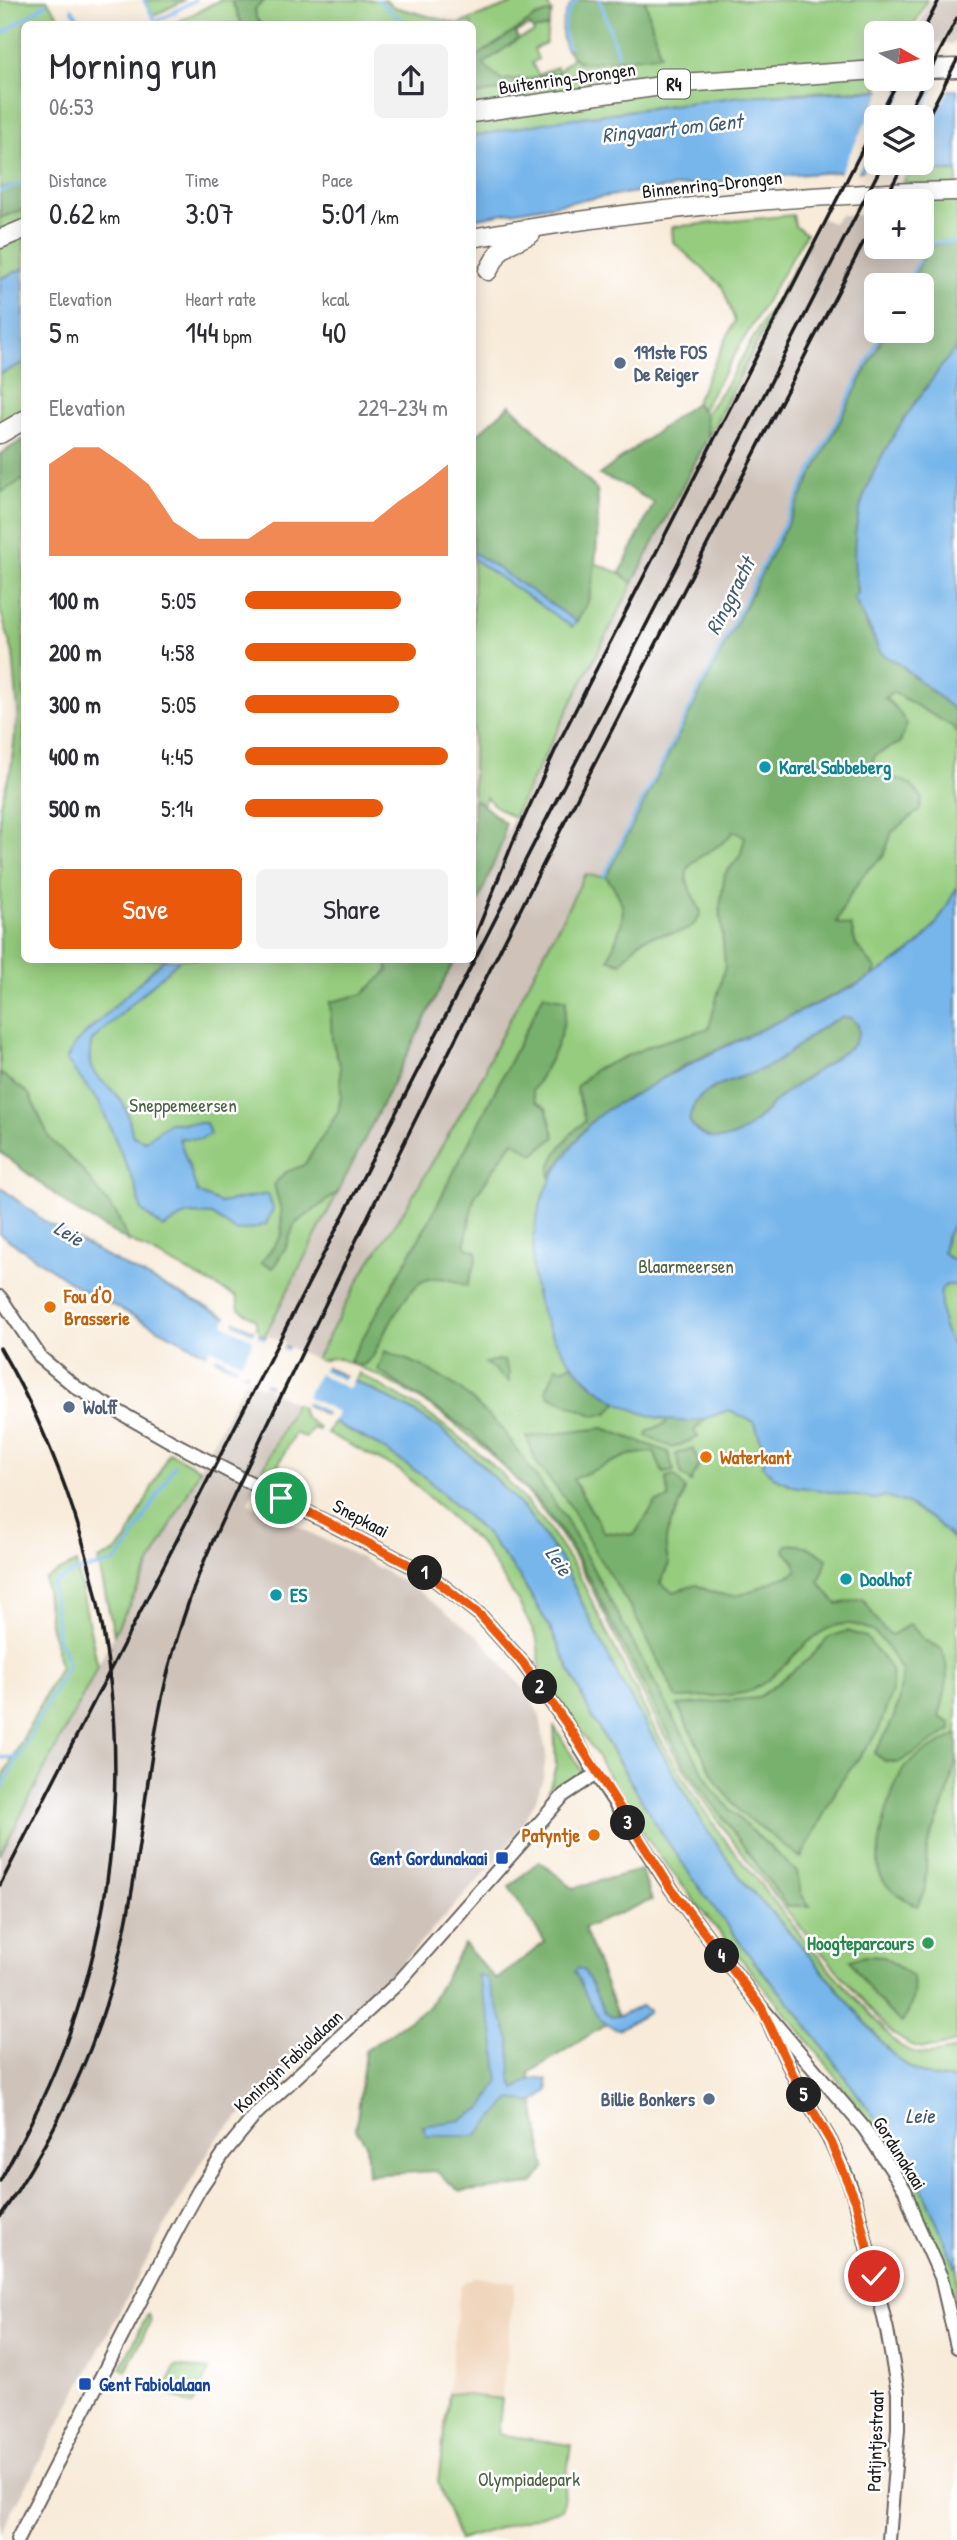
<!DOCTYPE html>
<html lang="en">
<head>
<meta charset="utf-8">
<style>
	:root { --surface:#fff; --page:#f2f2f3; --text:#2b2b33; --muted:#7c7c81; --accent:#ea580c }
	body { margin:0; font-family:"Patrick Hand",sans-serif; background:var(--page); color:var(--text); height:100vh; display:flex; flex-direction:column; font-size:26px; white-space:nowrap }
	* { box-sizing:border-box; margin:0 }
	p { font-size:23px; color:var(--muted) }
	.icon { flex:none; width:38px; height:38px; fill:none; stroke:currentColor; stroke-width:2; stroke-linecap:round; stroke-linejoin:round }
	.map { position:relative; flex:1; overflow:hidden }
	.details { position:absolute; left:21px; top:21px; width:455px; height:942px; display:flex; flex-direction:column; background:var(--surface); border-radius:10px; box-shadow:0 4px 18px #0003 }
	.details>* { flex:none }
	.needle { width:46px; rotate:98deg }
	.tools { position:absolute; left:864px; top:21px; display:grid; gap:14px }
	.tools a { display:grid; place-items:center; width:70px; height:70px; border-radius:10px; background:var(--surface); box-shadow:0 4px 18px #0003; font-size:35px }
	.pin { position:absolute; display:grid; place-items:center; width:60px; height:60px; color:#fff; margin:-30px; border:4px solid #fff; border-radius:50%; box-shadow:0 2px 7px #0007 }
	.km { position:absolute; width:35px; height:35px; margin:-18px; border-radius:50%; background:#222; color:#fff; font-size:19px; line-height:35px; text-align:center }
	.round { display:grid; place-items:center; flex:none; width:74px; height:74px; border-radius:10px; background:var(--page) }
	.overview { display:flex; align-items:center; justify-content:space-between; height:119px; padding:0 28px }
	h1 { font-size:38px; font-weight:600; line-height:52px }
	.stats { display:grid; grid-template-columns:repeat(3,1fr); gap:10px; height:119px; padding:7px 28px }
	.stats div { display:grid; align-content:center }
	.stats b { font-size:30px; font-weight:600 }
	.stats small { font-size:19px; font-weight:400 }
	.stats p { font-size:19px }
	.chart { height:196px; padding:14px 28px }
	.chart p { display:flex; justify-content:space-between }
	.chart svg { width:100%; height:126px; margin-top:7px; fill:var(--accent); opacity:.7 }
	.button { display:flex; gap:14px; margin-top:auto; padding:14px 28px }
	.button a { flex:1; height:80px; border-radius:10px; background:var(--accent); color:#fff; font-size:28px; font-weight:600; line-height:80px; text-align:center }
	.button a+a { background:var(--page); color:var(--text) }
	ul { padding:0 28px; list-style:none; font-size:23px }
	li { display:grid; grid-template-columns:112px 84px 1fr; align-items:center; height:52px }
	li i { height:18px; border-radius:9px; background:var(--accent) }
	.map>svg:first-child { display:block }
</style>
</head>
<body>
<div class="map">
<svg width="957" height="2540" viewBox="0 0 957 2540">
	<rect width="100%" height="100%" fill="#fff"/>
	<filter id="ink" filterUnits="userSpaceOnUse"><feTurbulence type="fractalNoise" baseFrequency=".0143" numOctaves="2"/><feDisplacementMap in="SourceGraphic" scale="14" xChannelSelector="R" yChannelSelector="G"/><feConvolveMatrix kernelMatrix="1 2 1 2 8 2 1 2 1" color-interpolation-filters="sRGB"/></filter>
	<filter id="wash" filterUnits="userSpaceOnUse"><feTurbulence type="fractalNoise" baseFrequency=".00686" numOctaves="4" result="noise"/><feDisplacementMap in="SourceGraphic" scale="28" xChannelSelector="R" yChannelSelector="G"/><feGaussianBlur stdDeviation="1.57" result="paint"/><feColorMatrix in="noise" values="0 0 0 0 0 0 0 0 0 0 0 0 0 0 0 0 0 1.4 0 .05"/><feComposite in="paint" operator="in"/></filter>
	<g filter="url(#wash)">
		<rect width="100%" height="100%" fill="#f8ebd9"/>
		<path fill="#f0d6bc" d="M475 2277 515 2282 491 2490 438 2483 437 2479 460 2289 463 2283Z"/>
		<path fill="#cec2b9" d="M930 0H957V40L952 44 925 41 923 45 922 33H916Z
			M841 215H869L877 219V230L872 241 877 243V247H883L892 251 895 247H922V242L928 243 907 285H877V331H883L604 876 603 878 585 875 487 1065V1070L407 1206 365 1269 315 1361 289 1347 278 1344 264 1337 455 959H472L473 915 513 817 821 218 832 223Z
			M247 1376 295 1403 248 1502 357 1556 413 1587 480 1638 528 1694 540 1716 546 1754 543 1778 535 1802 505 1851 378 1989 221 2134 205 2157 165 2226 0 2535V1855Z"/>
		<path fill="#95cc7e" stroke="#58744d" stroke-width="2" d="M0 0H47L64 24H24V183L0 189Z
			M144 0H185L153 16Z
			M220 0H231L242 24H174Z
			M265 0H385L394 7 458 24H261L256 18 255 8Z
			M522 0H545L552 12 536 17 473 59 472 24H458Z
			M645 0H927L910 33H877V79H882L877 90C741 91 606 112 473 136V95L564 79 551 73 530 79 501 80 482 63 518 39 534 33 533 30 548 27 546 43 534 49 538 59 532 63 538 75 557 67 558 72 573 57 579 62 660 54Z
			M957 171V2042C924 2052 912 2051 886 2027 812 1942 737 1856 678 1760 641 1698 615 1630 580 1567 528 1475 439 1397 340 1359 330 1355 325 1363 315 1361L365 1269 407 1206 486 1070V1065L585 875 606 877 886 331H922V285H909L930 245 935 243 922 242V201H892L909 172Z
			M24 209V268L0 279V218Z
			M793 215 795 226 806 234 702 410 695 403 735 321 722 286 673 242 672 227Z
			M810 240 708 437 705 414 726 385Z
			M24 363V408L0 423V374Z
			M510 405 597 490 598 508 594 563 620 573 633 583 513 817 495 806 486 797 473 833V439Z
			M24 464V959H417L294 1224 338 1192 264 1337 258 1334 255 1319 239 1309 237 1297 103 1227 75 1210 0 1152V805L11 768 18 711 13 653 0 609V478Z
			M359 1373 421 1409 461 1438 499 1471 545 1523 577 1571 653 1726 689 1787 721 1835 816 1954 896 2043C920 2059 931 2054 957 2049V2080C927 2079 911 2071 889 2051L795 1938 745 1884 704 1826 619 1679 561 1560 527 1512 483 1466 441 1429 408 1408 355 1381Z
			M295 1403 301 1405C301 1417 310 1422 319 1427L318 1430 312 1428 306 1438 295 1433 276 1469 287 1476 284 1478C275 1473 268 1470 259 1477Z
			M333 1422 379 1446 425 1477 486 1534 520 1577 550 1628 591 1715 618 1762 757 1965 796 2010 917 2175 957 2270V2306L932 2235 904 2178 873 2127 821 2057 712 1923 654 1849 625 1805 598 1757 541 1673 537 1639 518 1601 482 1546 399 1470 327 1433Z
			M169 1452 200 1469 114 1634 98 1560 114 1553 126 1541Z
			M76 1563 98 1667 0 1855V1783L60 1667 49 1619 45 1579Z
			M554 1726 582 1772 559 1787 546 1806H544L556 1766Z
			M148 2314 151 2321 126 2370 121 2368Z
			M176 2366 209 2370 193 2405 163 2391Z
			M449 2393 502 2399 498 2434 571 2445 562 2509 459 2540 438 2483Z"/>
		<path fill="#78b06d" stroke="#4a6644" stroke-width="2" d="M231 0H265L255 9 256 18 261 24H242Z
			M575 0H645L660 55 584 63C556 52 557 19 575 0Z
			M552 12 548 27 533 30 530 26 516 32 518 39 483 64 501 80 530 79 557 73 564 79 473 95V59L536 17Z
			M24 183V209L0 218V189Z
			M957 242C957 257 957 343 956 349 947 364 933 378 923 392 884 446 850 511 856 580 857 595 859 612 867 626 876 640 878 656 896 661L957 712V732L953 727 893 692 885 698 896 708 907 724 900 743 876 754 872 762 876 770 910 784 922 797 920 810 892 832 884 855 865 873 848 898 836 923 851 926 856 945 876 969 871 978 685 1065 597 1117 575 1142 550 1177C547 1158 571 1133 585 1121L576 1087 594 1070 652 1045 709 1028 725 966 720 906 725 874 740 856 745 837 733 831C725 851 681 855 687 881 690 891 696 902 701 912 690 942 667 928 644 939 635 943 628 956 621 963L609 959C621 921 634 911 606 877L886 331H922V285H909L930 245Z
			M695 403 705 414 708 437 633 583 620 573 654 503 620 483 599 475Z
			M510 405 597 490C600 514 596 581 587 604 584 610 580 616 576 622L473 552 472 439Z
			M24 439V479L0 493V454Z
			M473 799C486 805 493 815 505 823L503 840 473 915Z
			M386 959H455L338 1192 294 1225 287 1245 273 1268 261 1263 282 1235 281 1211 274 1184 286 1172 304 1165 338 1112 341 1096 340 1065 332 1041 330 1002 363 994 388 971Z
			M544 994C551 999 559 996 566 1000 566 1035 550 1062 532 1091L535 1101 546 1108 555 1137 534 1154 513 1141 474 1198 465 1244 467 1248 477 1251 476 1262 467 1286C453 1280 435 1273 420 1283 403 1296 382 1336 373 1356L365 1364 356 1366 350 1360 429 1221Z
			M844 1017 852 1018 858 1025 859 1033 854 1044C830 1063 803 1079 779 1098 759 1114 744 1144 713 1138 701 1136 695 1131 689 1120 691 1110 693 1104 701 1097 723 1078 753 1077 776 1062 799 1048 817 1025 844 1017Z
			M0 1073 29 1094 50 1139 81 1169 117 1215 128 1241 75 1210 0 1152Z
			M385 1351 420 1365 459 1388 501 1428 566 1519 713 1790 736 1816 797 1872 801 1894 810 1906H787L684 1764 591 1582 570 1545 543 1507 471 1432 378 1370Z
			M497 1360 504 1361 509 1373V1382L485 1363Z
			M572 1364 591 1384 617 1402 608 1413 595 1416 549 1396 546 1391 556 1367 564 1368Z
			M667 1418 692 1421 706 1418 694 1431 698 1437 673 1448 647 1436 648 1431 666 1423Z
			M603 1428 668 1452 674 1471 663 1473 654 1452 629 1455 573 1479 604 1532 634 1535 656 1502 669 1499 666 1478 675 1476 685 1489C679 1521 658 1527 669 1564L660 1583 673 1592 696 1585C730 1602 740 1597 773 1581 782 1577 790 1578 797 1570L794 1560 784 1551 786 1545C804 1543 812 1548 827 1559L819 1582 837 1604 863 1599 883 1629 892 1635 910 1624 924 1640 942 1649C951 1674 946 1692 939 1717L950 1723 951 1730 898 1763 885 1761 874 1753C894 1723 900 1707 902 1671 895 1661 883 1638 873 1632 819 1599 791 1677 747 1692 730 1697 696 1697 677 1698L631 1608 595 1552 569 1504 536 1462 527 1437Z
			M693 1448 699 1465 691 1482 682 1475 676 1454Z
			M846 1631 866 1637 891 1669 892 1691 878 1732 840 1783 801 1858 740 1812 718 1784 677 1705 758 1698 811 1657 829 1637Z
			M957 1734V1756L947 1797 927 1848 925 1890 917 1906C904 1899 887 1890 880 1875 872 1856 892 1780 906 1766 919 1752 941 1744 957 1734Z
			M539 1861 573 1888 641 1870 652 1900 584 1928 618 2017 529 2073 545 2168 533 2184 460 2192 436 2171 368 2175 366 2144 356 2129 365 2051 428 2007 464 1944 496 1980 545 1942 509 1887Z
			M865 1956 884 1957 913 1977C915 1996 912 2007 902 2023 880 2006 865 1984 850 1960Z"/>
		<path fill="#77b6eb" stroke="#4a6984" stroke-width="2" fill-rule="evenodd" d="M957 90V171C925 171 893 170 861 171 731 176 600 195 473 219V136L560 120 741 96 859 91ZM877 117H922V163H877Z
			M24 268V363L0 374V279Z
			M957 348V712L896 661C878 656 878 647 872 633 866 621 859 610 854 597L858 592C854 572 853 549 856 528 863 476 903 419 934 377 941 367 948 356 957 348Z
			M473 552 573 619 576 622 572 627 473 559Z
			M957 887V1216L946 1238 943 1252 949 1258 957 1260V1285H946L941 1290C940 1312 941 1333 957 1350V1543L936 1522 906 1503 885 1496 875 1499 793 1486 773 1477 763 1465 765 1454 755 1423 729 1410C717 1414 705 1420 693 1421 666 1424 631 1411 608 1396 569 1370 536 1321 533 1273 531 1221 540 1192 570 1149 577 1139 587 1125 597 1117 610 1106 628 1099 643 1090 692 1061 743 1038 795 1014 837 995 879 977 915 947 934 932 946 908 957 887ZM844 1017 852 1018 858 1025 859 1033 854 1044C831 1062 807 1077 784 1094 762 1111 745 1144 713 1138 701 1136 694 1130 689 1120 691 1110 693 1103 701 1096 723 1078 753 1077 776 1062 799 1047 818 1025 844 1017Z
			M164 959H180L92 1041C81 1082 109 1077 124 1105 129 1114 130 1127 133 1136L145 1141 169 1123H206L210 1134 201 1139 179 1138 198 1193 220 1203 268 1194 273 1209 266 1224 252 1229 236 1231 212 1215 188 1214 163 1228 142 1211 135 1185 100 1104 66 1060 76 1043Z
			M0 1187 44 1221 113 1260 408 1408 441 1429 483 1466 527 1512 561 1560 620 1680 704 1826 745 1884 795 1938 889 2051C911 2071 927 2079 957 2080V2270L916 2174 796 2010 757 1965 703 1893 659 1829 591 1715 550 1628 520 1577 486 1534 425 1477 379 1446 337 1424 326 1415 79 1288 0 1234Z
			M577 1968 584 1970 605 2012 611 2017 622 2015 641 2006 648 2010V2013L619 2029C596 2027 585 1991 575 1972Z
			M477 1975 487 1978 510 2040 511 2079 515 2089C526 2082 534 2075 547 2080L548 2090C532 2108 531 2102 511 2099L476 2136H426L423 2126 461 2120 483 2108 499 2081 493 2031Z"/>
		<path fill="#f8ebd9" d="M884 87H902L886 117H877V135L856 175 838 177Z
			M907 87H930L914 117H891Z
			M935 87H950L922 141V117H920Z
			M877 145V163H890L884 175H861Z
			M228 1315 235 1318 233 1324 254 1335 255 1328 258 1330V1337L265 1340 268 1335 279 1341 285 1343 282 1349 287 1351 289 1347 323 1363 327 1365 322 1370 343 1380 346 1375 354 1378 349 1389 319 1374 310 1389 307 1397 338 1412 333 1422 325 1418 327 1412 306 1401 305 1408 269 1390 271 1384 266 1381 262 1387 246 1379 249 1372 246 1370 243 1373 239 1371 236 1374 232 1372 238 1366 217 1355 213 1362 205 1358 211 1348 241 1363 250 1347 253 1339 223 1324Z"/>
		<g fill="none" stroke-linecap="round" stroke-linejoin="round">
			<path stroke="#77b6eb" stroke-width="3.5" d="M144 0 154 19
				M377 0 407 24
				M600 0 618 55
				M72 9 82 24
				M158 21 195 0
				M0 35 46 4
				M568 47C560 30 564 13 577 0
				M0 191 24 183
				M907 285 928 243 957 242
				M604 876 883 331
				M0 1758 19 1757
				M0 1792 68 1665 63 1647 58 1642 52 1584 72 1573 115 1562 127 1548 174 1466"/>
		</g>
	</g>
	<g filter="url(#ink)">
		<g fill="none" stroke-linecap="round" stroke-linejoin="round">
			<g stroke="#69645e" stroke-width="16">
				<path id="minor" d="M0 1297 41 1358 77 1388 170 1441 429 1575 480 1615 523 1663 566 1723 596 1774 672 1890 761 2007 864 2128 905 2190 915 2219 941 2277 957 2347
					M769 2023 798 2085 831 2142 847 2177 856 2202 887 2330 898 2393V2429L889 2540
					M17 2540 178 2228 199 2190 224 2153 257 2113 398 1983 564 1795 596 1774"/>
			</g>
			<g stroke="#69645e" stroke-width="21">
				<path id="highway" d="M922 69 957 68
					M472 113 682 83 877 70
					M472 238C633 209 794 194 957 191
					M0 239 24 229
					M488 271 499 252 507 245 531 234
					M0 434 24 420"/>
			</g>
			<use href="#minor" stroke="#fff" stroke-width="12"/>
			<use href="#highway" stroke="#fff" stroke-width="18"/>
			<path stroke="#1c1c1c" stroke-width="3.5" d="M922 33 939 0
				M879 117 899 79
				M906 117 957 18
				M922 128 957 60
				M884 201 904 163
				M472 944 513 842 559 742 877 121
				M0 1348C121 1555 151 1810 68 2037 50 2087 26 2134 0 2181
				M0 1885 883 163
				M0 2217C52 2140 94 2058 116 1968 137 1886 143 1801 158 1718 168 1664 184 1610 205 1559 225 1512 248 1465 270 1419 313 1329 356 1240 400 1151 554 837 717 527 877 216"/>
		</g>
	</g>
	<g fill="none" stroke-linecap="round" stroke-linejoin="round" filter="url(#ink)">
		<g stroke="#fff" stroke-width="14">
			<path id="route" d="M281 1498 429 1575 480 1615 523 1663 566 1723 672 1890 761 2007 798 2085 831 2142 856 2202 874 2276"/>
		</g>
		<use href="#route" stroke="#ea580c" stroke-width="9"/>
	</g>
	<g fill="#5c6f8a" stroke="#fff" stroke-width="2.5">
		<circle cx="620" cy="363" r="7"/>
		<circle cx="69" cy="1407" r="7"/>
		<circle cx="709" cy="2099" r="7"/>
	</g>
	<g fill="#0f9aa8" stroke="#fff" stroke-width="2.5">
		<circle cx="765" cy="767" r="7"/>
		<circle cx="846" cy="1579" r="7"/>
		<circle cx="276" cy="1595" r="7"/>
	</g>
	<g fill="#e8710a" stroke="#fff" stroke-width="2.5">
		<circle cx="50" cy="1307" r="7"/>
		<circle cx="706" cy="1457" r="7"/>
		<circle cx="594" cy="1835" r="7"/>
	</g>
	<g fill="#1a4fb4" stroke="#fff" stroke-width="2.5">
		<rect x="495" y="1851" width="14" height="14" rx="3.5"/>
		<rect x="78" y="2377" width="14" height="14" rx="3.5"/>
	</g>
	<circle fill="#2e9e5b" stroke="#fff" stroke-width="2.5" cx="928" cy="1943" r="7"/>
	<g text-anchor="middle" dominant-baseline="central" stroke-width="5" stroke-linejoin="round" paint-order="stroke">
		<rect fill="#fff" stroke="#606060" stroke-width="2" x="658" y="69.5" width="32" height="29" rx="5"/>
		<g font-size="18" font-weight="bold" fill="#1c1c1c">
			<text x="674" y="84">R4</text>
		</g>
		<g font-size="19" fill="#1c1c1c" stroke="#fff">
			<text transform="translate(567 78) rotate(-8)">Buitenring-Drongen</text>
			<text transform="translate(712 184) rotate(-6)">Binnenring-Drongen</text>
			<text transform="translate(361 1518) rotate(28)">Snepkaai</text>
			<text transform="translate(288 2061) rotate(-43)">Koningin Fabiolalaan</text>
			<text transform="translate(900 2153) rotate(58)">Gordunakaai</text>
			<text transform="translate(875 2441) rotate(-88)">Patijntjestraat</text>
		</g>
		<g font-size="19" font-weight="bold" fill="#4e5e75" stroke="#fff" text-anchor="start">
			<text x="634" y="352">191ste FOS<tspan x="634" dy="22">De Reiger</tspan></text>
			<text x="83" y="1407">Wolff</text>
			<text x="695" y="2099" text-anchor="end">Billie Bonkers</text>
		</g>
		<g font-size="19" font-weight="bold" fill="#0d838f" stroke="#fff" text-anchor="start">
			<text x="779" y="767">Karel Sabbeberg</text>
			<text x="860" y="1579">Doolhof</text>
			<text x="290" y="1595">ES</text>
		</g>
		<g font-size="19" fill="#4c6243" stroke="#fff">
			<text x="183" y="1105">Sneppemeersen</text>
			<text x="686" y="1266">Blaarmeersen</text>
			<text x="529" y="2479">Olympiadepark</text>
		</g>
		<g font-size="19" font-weight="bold" fill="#c56008" stroke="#fff" text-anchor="start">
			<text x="64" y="1296">Fou d'O<tspan x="64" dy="22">Brasserie</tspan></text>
			<text x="720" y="1457">Waterkant</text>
			<text x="580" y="1835" text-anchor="end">Patyntje</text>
		</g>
		<g font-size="19" font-weight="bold" fill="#164399" stroke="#fff" text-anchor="end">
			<text x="488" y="1858">Gent Gordunakaai</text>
			<text x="99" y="2384" text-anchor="start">Gent Fabiolalaan</text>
		</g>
		<g font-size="19" font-weight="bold" fill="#27864d" stroke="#fff" text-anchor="end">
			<text x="914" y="1943">Hoogteparcours</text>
		</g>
		<g font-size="21" font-style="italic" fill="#405a6f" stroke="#fff">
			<text transform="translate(672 128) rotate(-6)">Ringvaart om Gent</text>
			<text transform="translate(730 596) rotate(-63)">Ringgracht</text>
			<text transform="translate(69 1233) rotate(31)">Leie</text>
			<text transform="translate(559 1561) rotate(56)">Leie</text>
			<text x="920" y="2115">Leie</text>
		</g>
	</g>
</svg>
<div class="tools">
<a><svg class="needle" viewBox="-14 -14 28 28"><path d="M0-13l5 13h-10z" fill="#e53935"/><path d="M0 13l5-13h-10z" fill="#7c7c81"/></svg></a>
<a><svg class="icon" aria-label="layers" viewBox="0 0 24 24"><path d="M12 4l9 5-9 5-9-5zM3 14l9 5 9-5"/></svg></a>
<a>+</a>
<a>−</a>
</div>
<div class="pin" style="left:281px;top:1498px;background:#1e9e55"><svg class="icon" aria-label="arrive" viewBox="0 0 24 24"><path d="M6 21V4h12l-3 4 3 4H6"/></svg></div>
<div class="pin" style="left:874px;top:2276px;background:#d93025"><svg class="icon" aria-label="check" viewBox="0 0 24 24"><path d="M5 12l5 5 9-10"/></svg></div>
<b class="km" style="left:425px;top:1573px">1</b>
<b class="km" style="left:540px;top:1687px">2</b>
<b class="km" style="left:628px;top:1823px">3</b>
<b class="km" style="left:722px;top:1956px">4</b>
<b class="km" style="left:804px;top:2095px">5</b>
<section class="details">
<div class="overview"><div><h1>Morning run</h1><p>06:53</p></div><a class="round"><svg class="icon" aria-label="share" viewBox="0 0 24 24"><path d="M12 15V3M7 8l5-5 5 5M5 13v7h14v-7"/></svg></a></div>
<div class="stats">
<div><p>Distance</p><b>0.62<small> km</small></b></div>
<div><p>Time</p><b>3:07</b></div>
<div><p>Pace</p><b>5:01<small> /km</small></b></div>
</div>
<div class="stats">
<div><p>Elevation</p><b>5<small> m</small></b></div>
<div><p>Heart rate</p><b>144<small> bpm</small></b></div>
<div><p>kcal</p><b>40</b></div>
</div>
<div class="chart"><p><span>Elevation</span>229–234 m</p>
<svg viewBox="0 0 160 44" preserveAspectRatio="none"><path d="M0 44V12L10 6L20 6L30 12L40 19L50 32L60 38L70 38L80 38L90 32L100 32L110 32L120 32L130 32L140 25L150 19L160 12V44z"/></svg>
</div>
<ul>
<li><b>100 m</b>5:05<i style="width:77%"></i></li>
<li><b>200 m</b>4:58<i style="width:84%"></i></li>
<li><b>300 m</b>5:05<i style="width:76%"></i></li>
<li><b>400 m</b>4:45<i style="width:100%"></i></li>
<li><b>500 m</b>5:14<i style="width:68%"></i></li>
</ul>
<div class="button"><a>Save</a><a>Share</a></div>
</section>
</div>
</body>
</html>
